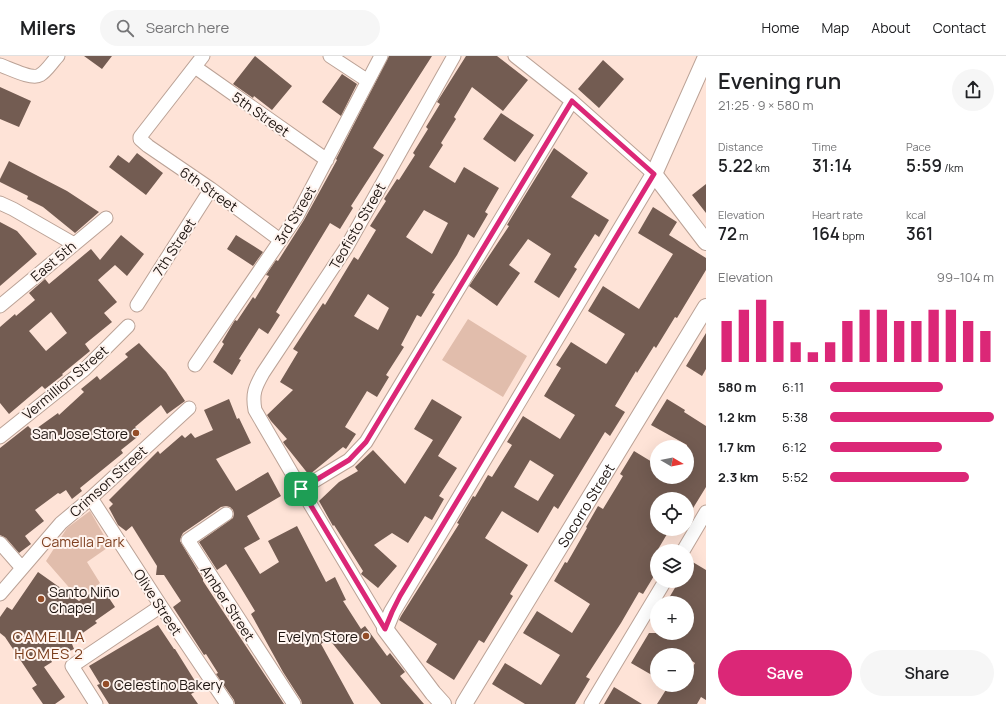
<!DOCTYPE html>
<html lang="en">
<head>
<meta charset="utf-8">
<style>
	:root { --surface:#fff; --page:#f6f6f6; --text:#202124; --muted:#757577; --line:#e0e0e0; --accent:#db2777 }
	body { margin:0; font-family:Manrope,sans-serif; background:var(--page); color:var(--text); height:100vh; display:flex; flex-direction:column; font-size:15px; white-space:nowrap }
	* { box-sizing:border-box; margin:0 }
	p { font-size:13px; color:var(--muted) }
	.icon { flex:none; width:22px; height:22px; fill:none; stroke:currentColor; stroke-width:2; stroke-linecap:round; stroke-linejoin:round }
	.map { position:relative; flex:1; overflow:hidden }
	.drawer { display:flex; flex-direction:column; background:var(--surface); width:300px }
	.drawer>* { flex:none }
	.needle { width:26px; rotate:100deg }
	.fabs { position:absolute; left:650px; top:384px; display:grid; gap:8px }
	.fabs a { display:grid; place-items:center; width:44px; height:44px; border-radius:50%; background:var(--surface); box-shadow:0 4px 16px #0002; font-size:20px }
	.pin { position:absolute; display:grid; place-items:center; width:34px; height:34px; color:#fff; margin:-17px; border-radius:8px; box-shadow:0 2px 6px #0006 }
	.round { display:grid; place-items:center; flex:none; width:42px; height:42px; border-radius:21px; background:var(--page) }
	.overview { display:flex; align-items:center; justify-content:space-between; height:68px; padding:0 12px }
	h1 { font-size:22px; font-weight:600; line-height:30px }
	.metrics { display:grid; grid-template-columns:repeat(3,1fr); gap:6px; height:68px; padding:4px 12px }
	.metrics div { display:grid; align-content:center }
	.metrics b { font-size:17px; font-weight:600 }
	.metrics small { font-size:11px; font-weight:400 }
	.metrics p { font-size:11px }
	.chart { height:112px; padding:8px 12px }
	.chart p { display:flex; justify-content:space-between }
	.chart svg { width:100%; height:72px; margin-top:4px; stroke:var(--accent); stroke-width:6 }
	.action { display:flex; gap:8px; margin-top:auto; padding:8px 12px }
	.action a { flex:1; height:46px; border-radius:24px; background:var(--accent); color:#fff; font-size:16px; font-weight:600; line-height:46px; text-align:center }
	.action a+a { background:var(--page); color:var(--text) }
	ul { padding:0 12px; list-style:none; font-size:13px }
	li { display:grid; grid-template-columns:64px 48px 1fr; align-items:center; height:30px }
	li i { height:10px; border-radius:5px; background:var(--accent) }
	header { display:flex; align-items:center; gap:24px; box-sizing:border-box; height:56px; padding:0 20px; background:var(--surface); border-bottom:1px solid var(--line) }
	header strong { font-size:19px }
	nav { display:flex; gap:22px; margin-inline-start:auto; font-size:14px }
	.search { width:280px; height:36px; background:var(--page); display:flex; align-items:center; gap:10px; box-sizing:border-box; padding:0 14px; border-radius:22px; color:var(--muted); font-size:15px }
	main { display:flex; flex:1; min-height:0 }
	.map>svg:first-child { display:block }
</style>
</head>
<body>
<header>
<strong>Milers</strong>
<div class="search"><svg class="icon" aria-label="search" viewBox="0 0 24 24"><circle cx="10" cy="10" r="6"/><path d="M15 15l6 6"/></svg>Search here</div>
<nav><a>Home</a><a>Map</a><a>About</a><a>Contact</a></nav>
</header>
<main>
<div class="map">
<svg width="706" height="648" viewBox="0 0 706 648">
	<rect width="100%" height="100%" fill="#fee3d7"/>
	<path fill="#e1bdac" d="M468 263 527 300 503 341 442 304Z
		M90 455 110 490 87 506 100 527 80 544 46 505 67 472Z"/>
	<path fill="#735c52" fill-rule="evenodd" d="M84 0H112L102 13Z
		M255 0 292 30 272 54 254 40 253 42 233 28Z
		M389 0H432L373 92 384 99 351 150 353 152 340 173 330 167 276 256 280 259 268 278 259 272 239 303 241 304 232 319 213 306 224 288 222 286 235 264 237 265 253 241 255 243 269 220 266 219 276 204 278 205 304 164 337 104 336 103Z
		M466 0H497L528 24 503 55 472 31 454 61 456 63 441 87 443 89 429 111 455 127 464 111 499 132 485 156 488 158 474 182 468 178 457 199 432 237 435 238 421 261 417 259 401 289 404 291 386 319 389 321 377 341 367 335 345 371 356 378 346 393 343 391 309 419 285 389 283 386 287 383 271 365 267 359 293 334 280 326 298 296 293 293 323 247 325 249 354 201 358 204 376 174 370 170 386 145 384 143 397 123 399 124 415 99 413 97 428 73 426 71 440 48 437 46ZM424 154 448 167 432 198 406 181ZM368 238 389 252 378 274 354 260Z
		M603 4 624 23 599 52 578 33Z
		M342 18 357 28 341 60 322 46Z
		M0 31 31 45 19 71 0 63Z
		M501 57 534 79 515 106 483 83Z
		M554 92 588 117 571 141 609 164 599 181 595 178 574 211 577 213 559 242 534 226 551 198 528 183 509 209 520 217 497 250 469 230 509 170 507 169Z
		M137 97 163 117 146 139 109 111 118 99 129 107Z
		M9 105 67 135 99 156 75 177 43 151 27 143 28 140 0 126V123Z
		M706 128V157L692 139Z
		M653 151 677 166 669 179 706 202V214L677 262 675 261 656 292 654 290 637 317 636 315 615 350 625 356 610 380 605 376 558 453 554 450 538 477 502 455 485 482 528 509 510 538 513 540 484 587 479 584 454 624 426 606 437 588 399 564 401 560 459 468 457 467 473 440 475 441 488 419 492 421 512 389 507 386 523 360 560 383 575 359 544 340 561 312 556 309 571 286 606 308 607 307 625 278 588 255 603 230 639 253 673 198 638 177ZM530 404 554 419 538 445 514 431Z
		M0 166 17 175 37 198 0 230Z
		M121 179 144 198 127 220 115 209 98 224 117 246 104 257 112 266 85 288 90 295 62 318 63 319 45 333 42 330 9 358 0 347V271L15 258 16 260 35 244 29 237 45 223 49 228 91 193 100 204ZM51 256 67 277 46 295 29 275Z
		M236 179 263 196 253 210 227 193Z
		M706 277V313L702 320 686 310Z
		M139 287 166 316 185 345 167 358 161 349 135 371 141 378 121 394 123 397 80 432 82 435 72 443 66 434 60 438 58 437 35 454 44 465 25 480 31 488 19 497 6 482 0 479V392L28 370 33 375 58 357 59 359 84 336 81 333 97 320 100 324 128 301 125 298Z
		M229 343 237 363 239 362 251 387 216 403 236 435 268 416 281 440 247 460 260 483 244 492 260 518 279 506 268 485 297 470 326 526 335 521 346 544 343 545 361 573 365 570 387 600 390 597 405 616 400 620 424 648H381L329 583 321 588 354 648H302L301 644 283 616 251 558 255 555 238 527 226 508 217 514 199 486 233 462 234 458 233 454 230 451 226 450 221 451 183 477 181 481 180 485 203 523V525L284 648H235L234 644 216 618 218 617 206 598 204 599 173 551 181 545 164 519H156L157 510 132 470 126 475 118 469 109 452 113 448 109 444 158 395 160 398 182 379 185 382 191 377 195 382 213 374 204 354Z
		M432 343 462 361 438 400 457 412 439 440 444 443 432 464 425 460 408 487 392 477 374 489 397 510 378 532 361 518 363 515 334 469 333 470 319 445 339 426 358 415 355 411 373 394 405 428 433 384 414 373Z
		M667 343 685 354 684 356 706 370V431L687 462V443H657V473H670L657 495V515L643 538 639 536 621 567 586 621 590 623 575 648H525L492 628 505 607 541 629 560 599 523 577 537 555 572 577 590 548 554 525 565 506 567 507 587 472 586 471 598 450 603 453 617 430 623 420 620 418 634 395 657 409V421H687V389L651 369Z
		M691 505 706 514V644L701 641 697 648H657L669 629H687V621L695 607 687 602V599H657V622L631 607 649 577H687V547H666L679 525H687V512Z
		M38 516 79 545 101 530 115 551 95 565 97 567 74 583 76 586 72 588 74 593 51 604 52 606 44 611 65 641 55 648H43L32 632 37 629 5 581 0 577V561L7 551 12 554Z
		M158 569 174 593H175L200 633 191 638 198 648H109L97 629 100 628 89 610Z
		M614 631 642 648H604Z"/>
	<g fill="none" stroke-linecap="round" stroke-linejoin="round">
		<g stroke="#bba296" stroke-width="15">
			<path id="minor" d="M203 0 140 81V83L148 90 211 133 280 184
				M330 0 368 25
				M515 0 572 45 654 118
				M0 9C9 12 32 24 40 19 47 15 52 6 58 0
				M195 11 327 104
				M0 147 13 153 74 188
				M137 249 211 133
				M0 250 106 162
				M195 309 297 160 381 0
				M0 381 84 314 128 270
				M301 433 349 404 366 386 572 45
				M91 442 161 550 227 648
				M226 458 188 484 294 648
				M0 487 22 512
				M683 495 706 456
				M0 538 61 467 91 442 189 352
				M385 573 301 433 255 354C252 338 255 331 263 317L346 192 454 0
				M96 648 72 610 161 550
				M591 648 665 525"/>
		</g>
		<g stroke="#bba296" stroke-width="18">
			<g id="tertiary">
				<path d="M654 118 706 186"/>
				<path d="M443 648 433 637 385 573 392 556 654 118 706 1"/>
				<path id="s1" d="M464 648 706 251"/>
			</g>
		</g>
		<use href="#minor" stroke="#fff" stroke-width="13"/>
		<use href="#tertiary" stroke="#fff" stroke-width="16"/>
	</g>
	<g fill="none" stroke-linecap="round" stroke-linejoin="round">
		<g stroke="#fff" stroke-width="8">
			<path id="route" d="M572 45 654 118 400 540 392 556 385 573 301 433 349 404 366 386Z"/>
		</g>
		<use href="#route" stroke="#db2777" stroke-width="5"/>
	</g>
	<g fill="#944d28" stroke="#fff4ef" stroke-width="1.5">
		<circle cx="136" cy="377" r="4"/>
		<circle cx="41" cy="543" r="4"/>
		<circle cx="366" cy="580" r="4"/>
		<circle cx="106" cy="628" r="4"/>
	</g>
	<g text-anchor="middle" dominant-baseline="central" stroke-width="4" stroke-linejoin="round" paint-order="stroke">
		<g font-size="14" fill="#1e1511" stroke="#fff4ef">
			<text transform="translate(261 58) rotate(35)">5th Street</text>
			<text transform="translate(209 133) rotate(35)">6th Street</text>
			<text transform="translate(295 159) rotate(-59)">3rd Street</text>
			<text transform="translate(357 170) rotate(-60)">Teofisto Street</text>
			<text transform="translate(174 191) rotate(-57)">7th Street</text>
			<text transform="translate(53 205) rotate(-40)">East 5th</text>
			<text transform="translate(65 326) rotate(-40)">Vermillion Street</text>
			<text transform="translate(108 425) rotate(-42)">Crimson Street</text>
			<text stroke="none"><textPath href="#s1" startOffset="233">Socorro Street</textPath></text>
			<text transform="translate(158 546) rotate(57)">Olive Street</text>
			<text transform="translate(228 547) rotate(57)">Amber Street</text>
		</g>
		<g font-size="14" fill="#1e1511" stroke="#fff4ef" text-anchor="end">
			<text x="128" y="377">San Jose Store</text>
			<text x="49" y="535" text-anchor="start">Santo Niño<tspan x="49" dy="16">Chapel</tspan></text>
			<text x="358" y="580">Evelyn Store</text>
			<text x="114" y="628" text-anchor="start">Celestino Bakery</text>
		</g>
		<g font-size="14" fill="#7e3f1f" stroke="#fff4ef">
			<text x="83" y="485">Camella Park</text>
		</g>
		<g font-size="15" letter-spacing="1" fill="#7a3b19" stroke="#fff4ef">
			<text x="49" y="580">CAMELLA<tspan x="49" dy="17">HOMES 2</tspan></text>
		</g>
	</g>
</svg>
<div class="fabs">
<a><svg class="needle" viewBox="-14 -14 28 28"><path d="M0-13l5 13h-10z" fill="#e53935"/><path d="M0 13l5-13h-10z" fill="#757577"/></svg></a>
<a><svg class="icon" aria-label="locate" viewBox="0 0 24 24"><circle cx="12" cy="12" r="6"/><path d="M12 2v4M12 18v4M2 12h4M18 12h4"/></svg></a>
<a><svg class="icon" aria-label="layers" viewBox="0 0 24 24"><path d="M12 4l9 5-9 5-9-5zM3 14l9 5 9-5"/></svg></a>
<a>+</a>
<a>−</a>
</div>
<div class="pin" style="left:301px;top:433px;background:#1e9e55"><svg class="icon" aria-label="arrive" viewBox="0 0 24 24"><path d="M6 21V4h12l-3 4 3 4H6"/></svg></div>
</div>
<section class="drawer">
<div class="overview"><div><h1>Evening run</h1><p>21:25 · 9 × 580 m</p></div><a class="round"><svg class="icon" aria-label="share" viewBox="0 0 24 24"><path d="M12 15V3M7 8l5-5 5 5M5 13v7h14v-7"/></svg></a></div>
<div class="metrics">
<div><p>Distance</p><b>5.22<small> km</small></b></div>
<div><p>Time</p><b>31:14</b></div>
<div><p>Pace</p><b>5:59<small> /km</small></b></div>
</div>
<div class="metrics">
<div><p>Elevation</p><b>72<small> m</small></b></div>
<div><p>Heart rate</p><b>164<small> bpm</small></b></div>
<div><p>kcal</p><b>361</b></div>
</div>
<div class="chart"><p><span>Elevation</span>99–104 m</p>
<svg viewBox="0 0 160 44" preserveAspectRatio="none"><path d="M5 44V19M15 44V12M25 44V6M35 44V19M45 44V32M55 44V38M65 44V32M75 44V19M85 44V12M95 44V12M105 44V19M115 44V19M125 44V12M135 44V12M145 44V19M155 44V25"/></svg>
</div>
<ul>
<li><b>580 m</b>6:11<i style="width:69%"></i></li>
<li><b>1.2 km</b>5:38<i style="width:100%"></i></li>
<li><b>1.7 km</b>6:12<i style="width:68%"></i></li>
<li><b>2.3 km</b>5:52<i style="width:85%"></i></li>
</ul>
<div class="action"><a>Save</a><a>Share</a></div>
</section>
</main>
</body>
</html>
